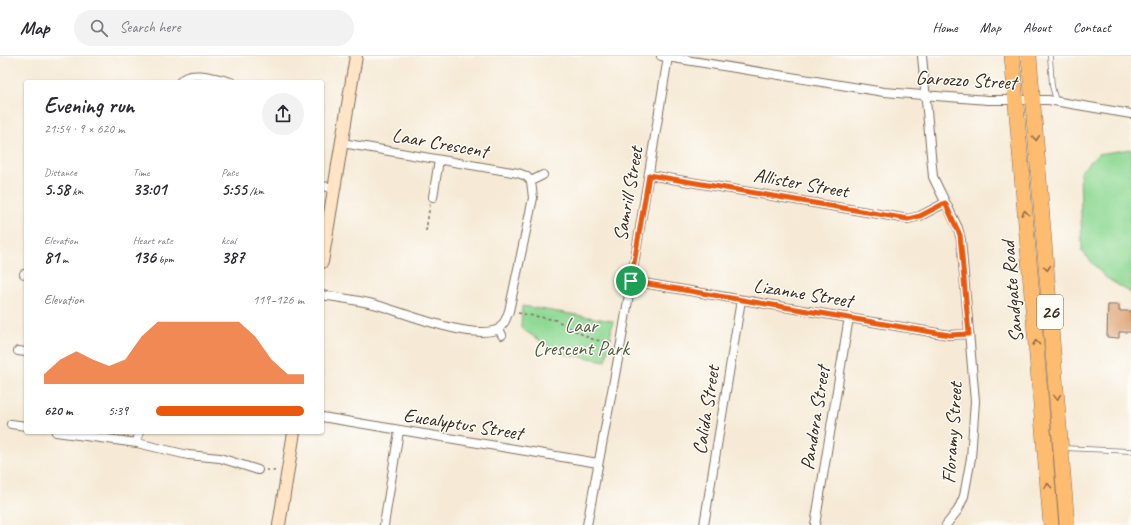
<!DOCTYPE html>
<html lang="en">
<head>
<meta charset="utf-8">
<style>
	:root { --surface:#fff; --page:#f2f2f3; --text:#2b2b33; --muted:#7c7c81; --line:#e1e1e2; --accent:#ea580c }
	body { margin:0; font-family:Caveat,sans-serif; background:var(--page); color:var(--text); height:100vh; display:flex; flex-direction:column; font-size:15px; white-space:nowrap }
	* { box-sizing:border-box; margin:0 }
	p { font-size:13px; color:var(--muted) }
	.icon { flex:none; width:22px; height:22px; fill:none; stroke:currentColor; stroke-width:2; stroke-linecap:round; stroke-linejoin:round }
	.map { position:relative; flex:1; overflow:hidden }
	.sheet { position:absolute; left:24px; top:24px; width:300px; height:354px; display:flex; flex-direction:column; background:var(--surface); border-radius:4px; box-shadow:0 1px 3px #0004 }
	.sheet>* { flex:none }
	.pin { position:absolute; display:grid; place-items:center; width:34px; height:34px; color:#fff; margin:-17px; border:2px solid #fff; border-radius:50%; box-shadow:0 1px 4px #0007 }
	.round { display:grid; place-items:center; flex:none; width:42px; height:42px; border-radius:21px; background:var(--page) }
	.overview { display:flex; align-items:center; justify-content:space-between; height:68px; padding:0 20px }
	h1 { font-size:22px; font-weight:800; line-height:30px }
	.stats { display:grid; grid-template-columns:repeat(3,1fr); gap:6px; height:68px; padding:4px 20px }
	.stats div { display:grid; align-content:center }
	.stats b { font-size:17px; font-weight:800 }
	.stats small { font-size:11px; font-weight:400 }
	.stats p { font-size:11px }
	.chart { height:112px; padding:8px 20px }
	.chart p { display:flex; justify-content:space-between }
	.chart svg { width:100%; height:72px; margin-top:4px; fill:var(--accent); opacity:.7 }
	ul { padding:0 20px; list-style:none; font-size:13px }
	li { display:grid; grid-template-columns:64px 48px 1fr; align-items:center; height:30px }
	li i { height:10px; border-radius:5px; background:var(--accent) }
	header { display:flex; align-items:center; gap:24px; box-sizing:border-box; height:56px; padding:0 20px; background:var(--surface); border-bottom:1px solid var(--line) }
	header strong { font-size:19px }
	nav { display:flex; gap:22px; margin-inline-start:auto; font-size:14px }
	.search { width:280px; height:36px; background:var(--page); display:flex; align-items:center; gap:10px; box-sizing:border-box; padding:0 14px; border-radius:22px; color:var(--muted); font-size:15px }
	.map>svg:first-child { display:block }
</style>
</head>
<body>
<header>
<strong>Map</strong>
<div class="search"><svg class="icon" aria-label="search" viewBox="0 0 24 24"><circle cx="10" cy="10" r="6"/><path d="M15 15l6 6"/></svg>Search here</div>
<nav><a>Home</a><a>Map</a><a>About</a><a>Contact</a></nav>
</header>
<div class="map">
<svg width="1131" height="469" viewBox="0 0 1131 469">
	<rect width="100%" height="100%" fill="#fdfcf7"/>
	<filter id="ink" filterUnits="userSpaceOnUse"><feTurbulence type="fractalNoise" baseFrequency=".025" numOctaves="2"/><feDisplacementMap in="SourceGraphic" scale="8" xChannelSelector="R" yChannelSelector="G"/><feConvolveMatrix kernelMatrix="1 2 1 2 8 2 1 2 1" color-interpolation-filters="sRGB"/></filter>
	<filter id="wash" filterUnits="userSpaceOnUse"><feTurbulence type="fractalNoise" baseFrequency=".012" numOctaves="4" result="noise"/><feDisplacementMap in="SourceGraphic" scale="16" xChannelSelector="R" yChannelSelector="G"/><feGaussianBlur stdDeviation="0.9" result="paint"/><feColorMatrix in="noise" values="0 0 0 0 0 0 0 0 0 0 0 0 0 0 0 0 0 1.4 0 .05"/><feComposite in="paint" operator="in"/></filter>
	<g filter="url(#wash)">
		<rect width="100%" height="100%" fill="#f6ead6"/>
		<path fill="#8fd994" stroke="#658259" d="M1131 93V237L1105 221 1082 195 1080 116 1098 98Z
			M522 250 613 265 606 305 558 297 521 272Z"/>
		<g id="blocks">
			<path fill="#dda375" d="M1108 249H1119V255H1131V276H1119V282L1107 281Z"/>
		</g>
	</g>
	<g filter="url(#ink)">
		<use href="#blocks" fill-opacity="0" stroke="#7c6d5e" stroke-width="1"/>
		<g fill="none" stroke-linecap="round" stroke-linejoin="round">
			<g stroke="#7c6d5e" stroke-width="5.5">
				<path id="lane" d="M1050 0 1052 30 1056 45
					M1063 392 1131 395"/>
			</g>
			<g stroke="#7c6d5e" stroke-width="10">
				<path id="street" d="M661 0 884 36 988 44H1048L1131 58
					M922 0 933 121 958 172 961 184 975 345 971 402 964 440 958 454 946 469
					M180 26C189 13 218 23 231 26
					M342 87 518 117 526 120 531 125
					M649 119 908 163 920 160 945 147
					M322 130 334 132
					M433 141 439 104
					M24 218H26
					M631 225 949 279 969 278
					M322 239C340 242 359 244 377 249 405 257 471 285 499 273L502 279
					M499 273 505 265 509 255 533 142 531 125 543 119
					M18 295 26 296
					M322 361 598 407
					M11 368 26 370
					M56 376 137 387 188 399 220 402 258 414
					M137 387 139 376
					M384 469 399 375
					M587 469 621 287 668 1
					M704 469 741 244
					M815 469 849 261"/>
			</g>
			<g stroke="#7c6d5e" stroke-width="14">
				<path id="secondary" d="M322 206 356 0
					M279 469 294 376"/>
			</g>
			<g stroke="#7c6d5e" stroke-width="16">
				<path id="highway" d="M1012 0 1051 469
					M1029 0 1067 469"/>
			</g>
			<path stroke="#7c6d5e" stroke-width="1.5" stroke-dasharray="3 3" stroke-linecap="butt" d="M426 175 430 148
				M518 257 556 264 585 280 595 284 613 286
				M266 414 276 415"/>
			<use href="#lane" stroke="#fff" stroke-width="4"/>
			<use href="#street" stroke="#fff" stroke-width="8"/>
			<use href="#secondary" stroke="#ffe4c6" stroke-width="12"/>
			<use href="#highway" stroke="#febc70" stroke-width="15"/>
		</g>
		<defs><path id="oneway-chevron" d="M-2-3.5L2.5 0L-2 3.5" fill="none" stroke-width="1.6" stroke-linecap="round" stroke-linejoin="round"/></defs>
		<g stroke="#936c43">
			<use href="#oneway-chevron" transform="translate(1036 82) rotate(85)"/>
			<use href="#oneway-chevron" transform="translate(1025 157) rotate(-95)"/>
			<use href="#oneway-chevron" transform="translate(1047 212) rotate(85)"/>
			<use href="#oneway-chevron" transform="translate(1036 287) rotate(-95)"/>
			<use href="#oneway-chevron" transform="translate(1057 341) rotate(85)"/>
			<use href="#oneway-chevron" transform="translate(1048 430) rotate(-95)"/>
		</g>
	</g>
	<g fill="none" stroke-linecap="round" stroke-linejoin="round" filter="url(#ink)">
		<g stroke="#fff" stroke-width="8">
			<path id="route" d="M649 119 908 163 920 160 945 147 960 179 969 278 949 279 631 225Z"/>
		</g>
		<use href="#route" stroke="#ea580c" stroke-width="5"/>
	</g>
	<g text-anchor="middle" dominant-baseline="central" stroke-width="3" stroke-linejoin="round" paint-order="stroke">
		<rect fill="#fdfcf7" stroke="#75695f" stroke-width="1" x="1037" y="239" width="26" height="34" rx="3"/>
		<g font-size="19" font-weight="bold" fill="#3b2a1e">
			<text x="1050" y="256">26</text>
		</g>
		<g font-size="20" fill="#3b2a1e" stroke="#fdfcf7">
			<text transform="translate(966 24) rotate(3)">Garozzo Street</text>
			<text transform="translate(440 87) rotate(10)">Laar Crescent</text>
			<text transform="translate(801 127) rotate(10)">Allister Street</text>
			<text transform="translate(628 138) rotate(-80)">Samrill Street</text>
			<text transform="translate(1012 236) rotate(-95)">Sandgate Road</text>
			<text transform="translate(803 237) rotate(9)">Lizanne Street</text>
			<text transform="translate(706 354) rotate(-81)">Calida Street</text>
			<text transform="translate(815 362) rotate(-81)">Pandora Street</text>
			<text transform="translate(463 368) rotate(9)">Eucalyptus Street</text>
			<text transform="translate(952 377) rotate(-86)">Floramy Street</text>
		</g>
		<g font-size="20" fill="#545f41" stroke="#fdfcf7">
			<text x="581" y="269">Laar<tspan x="581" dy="23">Crescent Park</tspan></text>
		</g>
	</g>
</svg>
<div class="pin" style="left:631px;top:225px;background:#1e9e55"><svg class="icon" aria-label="arrive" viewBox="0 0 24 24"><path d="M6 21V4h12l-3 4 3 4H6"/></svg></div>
<section class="sheet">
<div class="overview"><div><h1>Evening run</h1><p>21:54 · 9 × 620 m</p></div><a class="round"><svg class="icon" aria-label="share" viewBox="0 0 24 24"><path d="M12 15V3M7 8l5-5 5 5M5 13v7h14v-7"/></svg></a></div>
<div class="stats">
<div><p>Distance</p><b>5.58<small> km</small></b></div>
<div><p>Time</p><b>33:01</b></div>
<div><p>Pace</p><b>5:55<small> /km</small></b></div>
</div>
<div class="stats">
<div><p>Elevation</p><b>81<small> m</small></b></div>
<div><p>Heart rate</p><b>136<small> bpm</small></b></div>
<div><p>kcal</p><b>387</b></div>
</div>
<div class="chart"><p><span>Elevation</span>119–126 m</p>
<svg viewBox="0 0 160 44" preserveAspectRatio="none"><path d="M0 44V38L10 29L20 24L30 29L40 33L50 29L60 15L70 6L80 6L90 6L100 6L110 6L120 6L130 15L140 29L150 38L160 38V44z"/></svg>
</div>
<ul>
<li><b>620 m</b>5:39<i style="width:100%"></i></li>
</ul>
</section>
</div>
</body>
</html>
